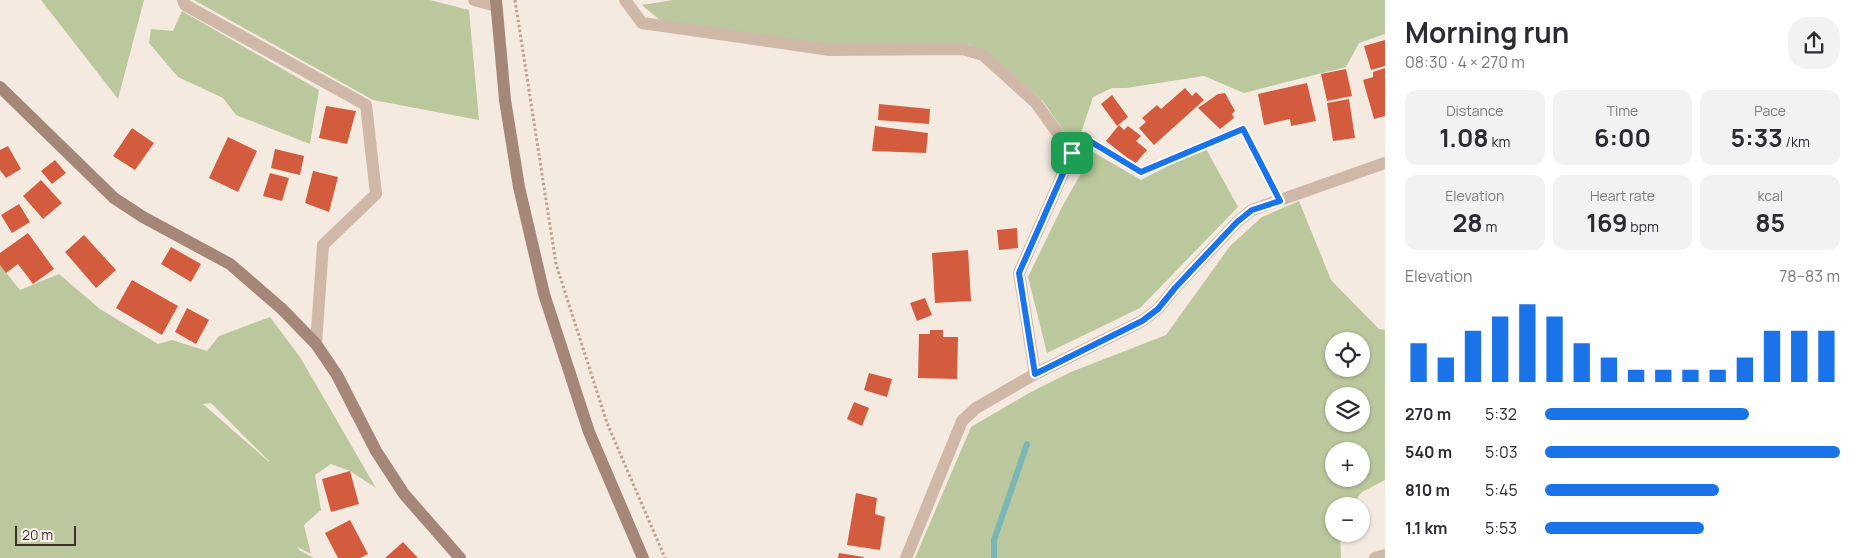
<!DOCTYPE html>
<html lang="en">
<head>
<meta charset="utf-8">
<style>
	:root { --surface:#fff; --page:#f2f2f3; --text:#2b2b33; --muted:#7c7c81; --accent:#1a73e8 }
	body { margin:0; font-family:Manrope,sans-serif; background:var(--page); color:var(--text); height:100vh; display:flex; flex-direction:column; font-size:19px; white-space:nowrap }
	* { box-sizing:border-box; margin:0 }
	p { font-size:16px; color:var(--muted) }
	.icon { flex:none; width:28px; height:28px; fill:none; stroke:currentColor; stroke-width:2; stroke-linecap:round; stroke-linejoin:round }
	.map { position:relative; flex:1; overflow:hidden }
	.details { display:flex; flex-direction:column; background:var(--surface); width:475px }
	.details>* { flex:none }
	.controls { position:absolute; left:1325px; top:332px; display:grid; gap:10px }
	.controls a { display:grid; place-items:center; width:45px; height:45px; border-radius:50%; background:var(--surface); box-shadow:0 1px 4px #0004; font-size:25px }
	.scale { position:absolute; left:15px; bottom:12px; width:61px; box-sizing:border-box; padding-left:5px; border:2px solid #3c2e29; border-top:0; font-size:14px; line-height:18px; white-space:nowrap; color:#3c2e29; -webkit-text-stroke:4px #fcf4ec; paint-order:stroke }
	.pin { position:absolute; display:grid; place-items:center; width:42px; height:42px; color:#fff; margin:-21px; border-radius:10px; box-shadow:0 2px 8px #0006 }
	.round { display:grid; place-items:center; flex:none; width:52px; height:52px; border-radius:20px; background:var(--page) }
	.overview { display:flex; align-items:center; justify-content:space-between; height:85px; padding:0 20px }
	h1 { font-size:28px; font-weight:700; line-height:38px }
	.metrics { display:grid; grid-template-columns:repeat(3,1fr); gap:8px; height:85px; padding:5px 20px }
	.metrics div { display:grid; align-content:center; border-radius:12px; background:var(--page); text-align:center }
	.metrics b { font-size:25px; font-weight:700 }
	.metrics small { font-size:14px; font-weight:400 }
	.metrics p { font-size:14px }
	.chart { height:140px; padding:10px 20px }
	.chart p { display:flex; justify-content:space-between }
	.chart svg { width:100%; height:90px; margin-top:5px; stroke:var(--accent); stroke-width:6 }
	ul { padding:0 20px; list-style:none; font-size:16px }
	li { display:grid; grid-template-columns:80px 60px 1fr; align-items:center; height:38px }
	li i { height:12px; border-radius:6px; background:var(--accent) }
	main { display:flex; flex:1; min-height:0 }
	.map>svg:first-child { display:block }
</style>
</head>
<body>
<main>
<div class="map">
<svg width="1385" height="558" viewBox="0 0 1385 558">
	<rect width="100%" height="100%" fill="#f5eadf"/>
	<path fill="#bbc79c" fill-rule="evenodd" d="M41 0H144L118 99Z
		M194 0H430L469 10 479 120 373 100Z
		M673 0H1385V34L1359 43 1346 67 1244 93 1204 76 1126 88H1112L1093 97 1080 136 1070 140 1043 101 986 52 968 44 832 45 661 21 642 5Z
		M182 11 319 90 310 144 236 115 223 98 178 77 149 43 151 29 173 31Z
		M1205 147 1238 207 1140 308 1047 353 1028 277 1062 207 1093 152 1141 180Z
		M1299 201 1331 280 1379 329 1385 330V480L1362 492 1351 506H1334V534H1340L1341 558H995L997 543 994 558H915L971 427 1031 392 1071 372 1166 335 1230 246 1262 217ZM1334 341H1361V369H1334ZM1334 396H1361V424H1334ZM1334 451H1361V479H1334Z
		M0 265 20 290 59 274 100 309 158 344 172 340 207 351 219 336 270 317 300 357 376 488 350 471 331 464 315 475 321 510 304 525 311 554 298 547 299 550 314 558H0ZM211 403 269 461V462L203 404Z"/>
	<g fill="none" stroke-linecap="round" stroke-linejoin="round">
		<path stroke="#7ab6b6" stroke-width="6" d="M994 558V540L1027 444"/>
	</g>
	<path fill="#d35c3f" d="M1385 40V66L1371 70 1364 46Z
		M1385 68V116L1374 119 1363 80 1373 77V72Z
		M1346 69 1352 96 1327 101 1321 74Z
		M1307 83 1316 121 1291 126 1290 119 1264 125 1258 94Z
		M1185 88 1192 96 1196 92 1204 100 1154 145 1139 128 1146 122 1142 118 1157 105 1161 109Z
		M1225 93 1235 111 1232 114 1234 118 1220 129 1198 108 1218 94Z
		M1112 95 1128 117 1117 126 1101 104Z
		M1349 99 1355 138 1333 141 1327 103Z
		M879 104 930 109 929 124 878 120Z
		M326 106 356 111 347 144 319 138Z
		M1119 125 1124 130 1128 126 1141 136 1136 141 1147 150 1135 164 1106 141Z
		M875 126 928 133 926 153 872 151Z
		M132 128 154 143 135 170 113 156Z
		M228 137 257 151 238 192 209 178Z
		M8 146 21 169 6 178 0 170V150Z
		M275 149 304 156 300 175 271 168Z
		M55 160 66 173 52 184 41 171Z
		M313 171 338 177 329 212 305 203Z
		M270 173 289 178 282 201 263 196Z
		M41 180 62 203 43 219 23 196Z
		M19 204 30 222 12 233 1 215Z
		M1017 228 1018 248 999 250 997 230Z
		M28 233 54 269 33 284 18 264 6 273 0 265V253Z
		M84 235 116 270 96 288 65 252Z
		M171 247 201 264 191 282 161 264Z
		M968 250 971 301 935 303 932 253Z
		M132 280 178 306 162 335 116 308Z
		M925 298 932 315 917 321 910 303Z
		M187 308 209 320 196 344 175 332Z
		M930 330H943V337H958L957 379 918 378 919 334H930Z
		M869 373 892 379 887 397 864 390Z
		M854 402 869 408 862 426 847 419Z
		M350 471 359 504 331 512 322 479Z
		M856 493 877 498 875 514 885 517 880 550 847 545Z
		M350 520 368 554 360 558H338L325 533Z
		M403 542 418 558H385Z
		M839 553 864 557 863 558H838Z"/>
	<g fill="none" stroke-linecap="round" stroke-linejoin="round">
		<path stroke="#bca292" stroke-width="3" stroke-dasharray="2.5 2.5" stroke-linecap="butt" d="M515 0 556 264 607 423 665 558"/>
		<path stroke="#d0b8a8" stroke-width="10" d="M1072 153 1088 140 1141 172 1243 129 1280 201"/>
		<path stroke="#d0b8a8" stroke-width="12" d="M183 0 185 5 366 105 376 194 323 245 316 344
			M474 0 496 6
			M625 0 642 23 830 50 963 49 983 55 1036 103 1072 153 1019 273 1035 374
			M906 558 962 421 976 408 1035 374 1142 321 1158 309 1175 288 1237 222 1252 210 1385 163
			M1375 558 1385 555"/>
		<path stroke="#a48779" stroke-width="12" d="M496 0 505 100 519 187 544 294 589 432 643 558
			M0 87 114 198 143 217 230 264 282 309 316 344 337 375 376 451 404 494 460 558"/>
	</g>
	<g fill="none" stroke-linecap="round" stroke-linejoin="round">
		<g stroke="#fff" stroke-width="10">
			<path id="route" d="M1243 129 1280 201 1252 210 1237 222 1175 288 1158 309 1142 321 1035 374 1019 273 1072 153 1088 140 1141 172Z"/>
		</g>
		<use href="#route" stroke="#1a73e8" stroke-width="6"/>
	</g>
</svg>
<div class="controls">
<a><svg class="icon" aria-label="locate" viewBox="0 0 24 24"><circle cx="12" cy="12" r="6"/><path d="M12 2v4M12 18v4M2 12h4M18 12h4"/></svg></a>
<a><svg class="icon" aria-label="layers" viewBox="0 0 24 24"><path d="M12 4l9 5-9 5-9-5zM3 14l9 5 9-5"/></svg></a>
<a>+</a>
<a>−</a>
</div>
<div class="scale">20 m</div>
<div class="pin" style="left:1072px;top:153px;background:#1e9e55"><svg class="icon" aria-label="arrive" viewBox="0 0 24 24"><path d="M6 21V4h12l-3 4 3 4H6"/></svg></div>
</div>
<section class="details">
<div class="overview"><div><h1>Morning run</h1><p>08:30 · 4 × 270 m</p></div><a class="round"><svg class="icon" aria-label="share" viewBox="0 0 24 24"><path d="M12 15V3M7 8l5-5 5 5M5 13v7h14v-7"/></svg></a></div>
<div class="metrics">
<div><p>Distance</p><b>1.08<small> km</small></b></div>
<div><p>Time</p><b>6:00</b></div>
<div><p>Pace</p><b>5:33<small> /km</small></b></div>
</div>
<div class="metrics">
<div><p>Elevation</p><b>28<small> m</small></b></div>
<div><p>Heart rate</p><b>169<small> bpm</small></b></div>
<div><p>kcal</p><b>85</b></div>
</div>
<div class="chart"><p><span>Elevation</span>78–83 m</p>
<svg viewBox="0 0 160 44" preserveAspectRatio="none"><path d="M5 44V25M15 44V32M25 44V19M35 44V12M45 44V6M55 44V12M65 44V25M75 44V32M85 44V38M95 44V38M105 44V38M115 44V38M125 44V32M135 44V19M145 44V19M155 44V19"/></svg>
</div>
<ul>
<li><b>270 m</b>5:32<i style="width:69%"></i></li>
<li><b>540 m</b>5:03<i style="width:100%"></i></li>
<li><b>810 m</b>5:45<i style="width:59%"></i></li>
<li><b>1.1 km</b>5:53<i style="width:54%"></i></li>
</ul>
</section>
</main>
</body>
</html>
